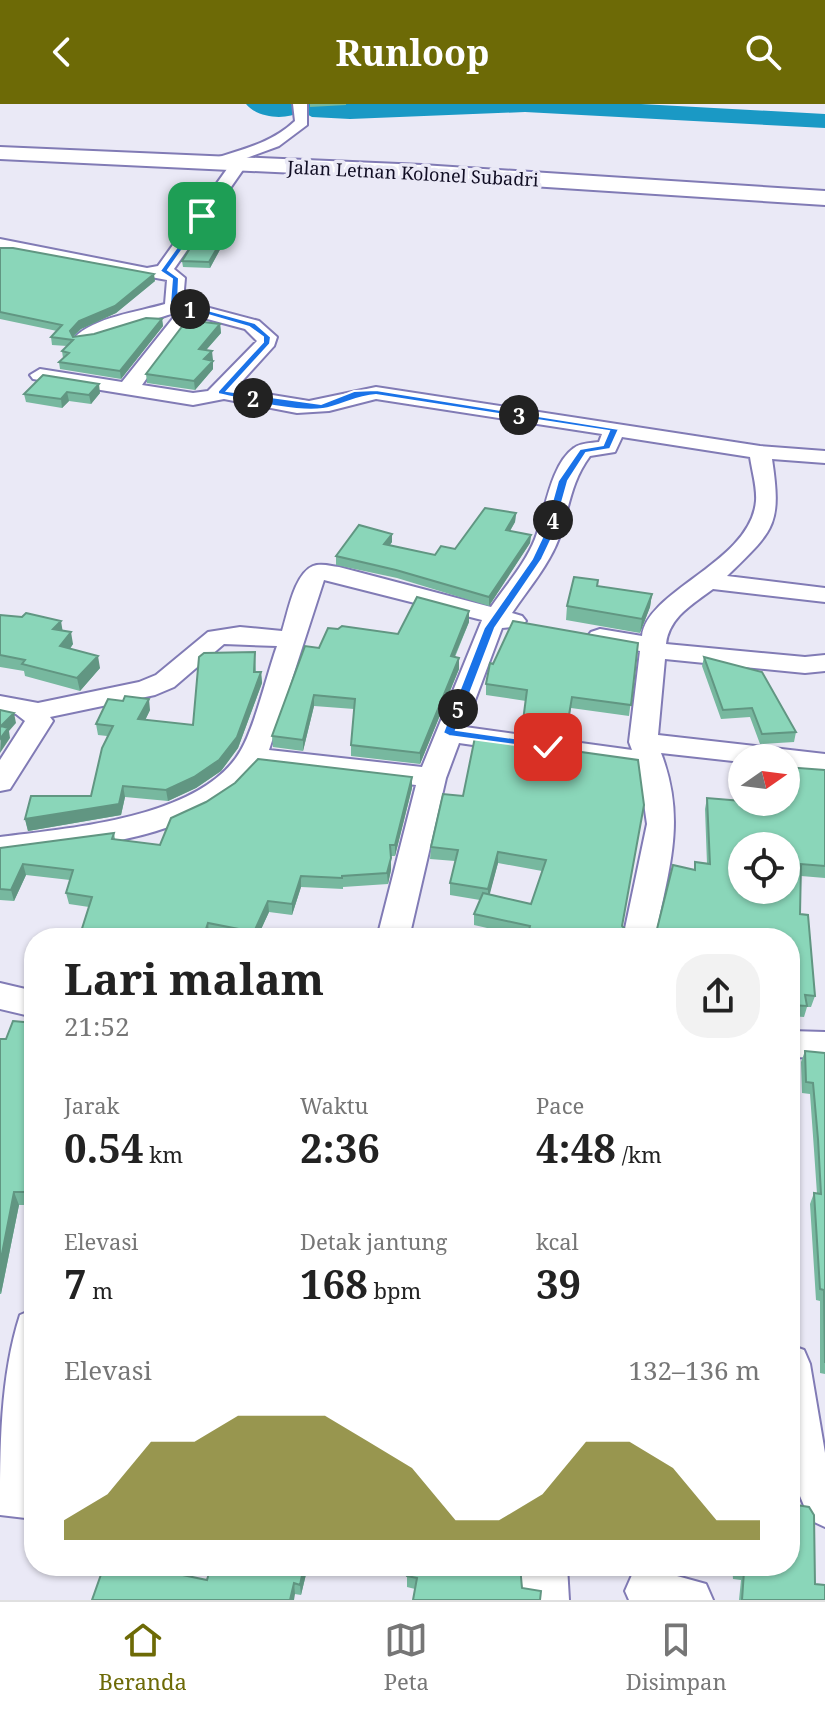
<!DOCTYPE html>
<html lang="id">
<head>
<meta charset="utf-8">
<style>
	:root { --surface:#fff; --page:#f2f2f2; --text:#222; --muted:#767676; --line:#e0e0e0; --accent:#6d6a06 }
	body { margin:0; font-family:"Noto Serif",serif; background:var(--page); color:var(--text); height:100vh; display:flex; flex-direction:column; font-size:30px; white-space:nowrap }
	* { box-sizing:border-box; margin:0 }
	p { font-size:26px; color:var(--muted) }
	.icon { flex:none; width:44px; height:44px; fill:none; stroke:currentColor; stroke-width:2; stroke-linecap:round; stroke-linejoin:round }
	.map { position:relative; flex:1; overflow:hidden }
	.details { position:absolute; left:24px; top:824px; width:776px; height:648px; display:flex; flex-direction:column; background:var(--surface); border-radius:32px; box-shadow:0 2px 6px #0004 }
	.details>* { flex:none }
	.needle { width:52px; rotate:76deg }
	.controls { position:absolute; left:728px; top:640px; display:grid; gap:16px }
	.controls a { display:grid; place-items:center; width:72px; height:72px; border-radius:50%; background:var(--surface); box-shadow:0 2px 6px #0004; font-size:40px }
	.pin { position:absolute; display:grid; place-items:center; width:68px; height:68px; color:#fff; margin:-34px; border-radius:16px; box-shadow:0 4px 12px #0006 }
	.km { position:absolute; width:40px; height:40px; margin:-20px; border-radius:50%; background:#222; color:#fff; font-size:22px; line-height:40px; text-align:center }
	.round { display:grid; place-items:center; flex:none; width:84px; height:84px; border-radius:32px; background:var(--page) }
	.headline { display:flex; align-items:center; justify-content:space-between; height:136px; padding:0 40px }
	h1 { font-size:44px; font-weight:700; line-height:60px }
	.figures { display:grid; grid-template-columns:repeat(3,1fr); gap:12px; height:136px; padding:8px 40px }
	.figures div { display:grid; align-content:center }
	.figures b { font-size:40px; font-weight:700 }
	.figures small { font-size:22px; font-weight:400 }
	.figures p { font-size:22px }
	.chart { height:224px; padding:16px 40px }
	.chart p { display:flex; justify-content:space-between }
	.chart svg { width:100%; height:144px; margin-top:8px; fill:var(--accent); opacity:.7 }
	header { display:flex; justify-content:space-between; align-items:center; height:104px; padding:0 40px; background:var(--accent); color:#fff; font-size:36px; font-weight:700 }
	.dock { display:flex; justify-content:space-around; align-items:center; height:112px; border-top:2px solid var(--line); background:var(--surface); font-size:22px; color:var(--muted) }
	.dock a { display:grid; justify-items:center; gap:4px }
	.dock .on { color:var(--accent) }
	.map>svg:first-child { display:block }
</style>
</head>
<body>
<header><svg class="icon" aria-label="back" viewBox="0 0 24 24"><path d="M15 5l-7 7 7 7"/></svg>Runloop<svg class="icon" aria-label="search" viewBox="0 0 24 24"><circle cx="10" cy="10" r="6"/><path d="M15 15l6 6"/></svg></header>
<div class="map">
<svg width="825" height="1496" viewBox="0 0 825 1496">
	<rect width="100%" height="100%" fill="#eae9f6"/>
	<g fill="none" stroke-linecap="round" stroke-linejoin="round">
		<path fill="#1a99c5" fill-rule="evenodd" d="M246 0H298L301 4 307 0H641L825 10V24L525 8 350 15 312 13 301 7C287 17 257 14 246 0Z"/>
		<g stroke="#817bb5" stroke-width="4">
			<path id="minor" d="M293 0H307V21L279 42 241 56 247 60 174 165 185 174 183 197 259 217 277 233 274 242 235 285 309 297 376 283 760 342 825 347V359L772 355C782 422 774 426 727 472L825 484V498L713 485C693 500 669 513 666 540L805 553 825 551V567L805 569 665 555 658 631 825 650V668L786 663V654H742V658L661 649C687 717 668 766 655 834H623L647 720 639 665 459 639 446 674 409 834H377L416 681 258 663C202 737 85 742 0 753V733C70 724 203 714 241 646 255 622 267 570 277 542L224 540 174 583 155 591 50 613 53 617 10 685 0 687V656L25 617 16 610 0 608V592L38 599 139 578 156 571 208 528 240 523 282 527C288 509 294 470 313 462 321 459 331 462 339 463L491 503C506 481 525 460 535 435 545 409 550 361 574 344 580 339 591 339 599 338L602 330 376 295 329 307 297 309 224 295 193 301 33 275 30 271 40 265 122 278 178 208C162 212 85 240 77 238L74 234C94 213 138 208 165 200L167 176 0 145V135L147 164 158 162 232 58 212 61V55C241 46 272 39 295 17ZM196 212 245 225 257 237 208 287 193 289 142 281 179 228ZM622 333 750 353C752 367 757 383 756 397 751 458 647 486 642 532L600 525 591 528 587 533 591 538 640 547 629 638 632 646 465 623 502 524 522 522 526 517 522 512 512 509C528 485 549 461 559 434 569 405 571 377 590 352L615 348ZM324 476 482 516 422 663 269 646Z
				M0 879 34 887V913L0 905Z
				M790 927 825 928V954L790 953Z
				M34 1205V1324L25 1370 34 1371V1415L0 1411C0 1345 0 1273 20 1211Z
				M790 1241 804 1246 810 1260 825 1349V1423L810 1416 790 1368Z
				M521 1462H567L569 1496H523Z
				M648 1464 706 1480 713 1496H629L625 1487 632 1471Z"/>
		</g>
		<g stroke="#817bb5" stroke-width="4">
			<path id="secondary" d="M0 43 422 61 825 87V101L422 75 0 55Z"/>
		</g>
		<use href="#minor" fill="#fff" fill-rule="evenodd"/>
		<use href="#secondary" fill="#fff" fill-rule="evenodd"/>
	</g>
	<path fill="#77b89f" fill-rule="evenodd" d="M310 0H346V1L310 3Z
		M223 140 210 164 183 163 182 157Z
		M0 144 155 177 116 209 81 225 73 233 94 230 162 215 163 222 121 275 60 265 59 258 63 254 62 247 67 242 52 241 51 233 57 227 0 215Z
		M220 220 221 229 206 246 213 256V265L195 286 147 279 146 270Z
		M43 271 100 289 91 300 69 297 62 304 26 298 24 290Z
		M516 409 515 418 510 427 531 431 530 439 489 502 397 474 336 461V452L392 430V438L390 441 435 451 455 445Z
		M598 476V482L652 490 650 503 640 529 566 516 567 502Z
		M469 507V518L455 553 459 565 420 660 351 652V641L354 605 314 602 303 647 273 643 272 632 319 544 398 530Z
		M0 511 63 527 73 540 70 545 100 564 80 587 25 572 24 567 0 563Z
		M638 539 629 612 571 604 566 634 522 628 526 597 486 591V580L493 560Z
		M255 548 256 568H261L262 579 238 644 221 667 196 684 168 697 125 693 121 711 28 727 25 715 91 692 107 632 98 631 96 620 150 606 145 616 193 621Z
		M704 553 796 628 794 638 760 640 750 613 721 615 702 562Z
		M475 633 625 825H657L694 766 695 758 707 760 705 705 707 694 768 699V698H786L825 666V774L801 772 800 810 815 892 811 903H807L804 913 790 912V834L527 833 474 821V810L480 796 450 791V779L455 757 430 755 431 743 463 692ZM498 759 542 767 531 800 489 791Z
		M412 684 395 752H391V766L388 780 343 783V785L301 783 292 811 269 808 257 834H230L209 830 208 834H79L89 803 69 800 66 789 70 776 26 771 14 797 0 796V744L114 729 115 735 160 741Z
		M34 919V1101H19L1 1190H0V935H6Z
		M805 947 825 949V1270L820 1269V1197L816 1196 810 1100 814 1089 817 1090 814 1046 810 990 802 989 801 958Z
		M211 1462H308L301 1491 207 1476Z
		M520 1462 415 1485 407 1483V1472Z
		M571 1462H638L637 1465 628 1472Z
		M732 1462H790L815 1480 825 1496H739L741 1476 733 1475Z"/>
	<path fill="#619682" d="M223 134V140L210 164 209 158Z
		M154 170 155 177 116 209 81 225 71 234 70 227 79 217Z
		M162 215 163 222 121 275 120 267Z
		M220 220 221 229 200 253 199 245Z
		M212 247 213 256 205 264 204 255Z
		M213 257V265L195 286 194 277Z
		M99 280 100 289 91 300 89 291Z
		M67 288 69 297 62 304 61 295Z
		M516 409 515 418 505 435 506 426Z
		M392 430V438L384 448V440Z
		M531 431 530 439 489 502V493Z
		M652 490 650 503 640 529 642 515Z
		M469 507V518L450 563 451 552Z
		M61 517 63 529 53 525Z
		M71 528 73 540 63 554 60 542Z
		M98 552 100 564 80 587 77 574Z
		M459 554V565L420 660V649Z
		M261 568 262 579 238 644 221 667 196 684 168 697 166 686Z
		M314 591V602L303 647V636Z
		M149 595 150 606 140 627 138 615Z
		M14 609 16 619 9 627 10 634 0 649 1 622Z
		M412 673V684L395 752V741Z
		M123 682 125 693 121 711 28 727 25 715Z
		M498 748V759L488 797V785Z
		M391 754V766L388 780 387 769Z
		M23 760 26 771 14 797 11 786Z
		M301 772V783L292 811V800Z
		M268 797 269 808 257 834H254V828Z
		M208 819 209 830 208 834H203Z
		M14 1088 19 1101 1 1190 0 1186V1160Z
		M304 1462H308L301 1491 300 1481Z
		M633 1462H638L637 1465 628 1472 630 1464Z
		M294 1479 295 1490 294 1496H290Z"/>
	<path fill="#8ad6b9" stroke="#619682" stroke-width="2" fill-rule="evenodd" d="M197 133 223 134 209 158 182 157Z
		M0 144H13L154 170 115 202 79 217 70 227 73 233 94 230 146 214 162 215 120 267 59 258 69 249 62 247 73 236 51 233 62 221 0 208Z
		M187 216 220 220 199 245 212 247 204 255 213 257 194 277 146 270Z
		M43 271 99 280 89 291 67 288 61 295 24 290Z
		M485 404 516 409 506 426 531 431 489 493 396 466 336 452 359 421 392 430 384 440 435 451 441 442 455 445Z
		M574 473 598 476 597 482 652 490 642 515 567 502Z
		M417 493 469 507 451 552 459 554 420 649 351 641 355 595 314 591 303 636 272 632 305 542 319 544 328 524 338 525 342 522 398 530Z
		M26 509 61 517 53 525 71 528 60 542 98 552 77 574 22 560 25 556 0 551V511L22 513Z
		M513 517 638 539 631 601 572 593 567 623 523 617 527 586 486 580 490 559 493 560Z
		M255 548 254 568H261L237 633 219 656 194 673 166 686 123 682 119 700 25 715 31 692H91L102 644 113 622 96 620 108 595 123 597 125 592 149 595 138 615 193 621 199 553 204 549Z
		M704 553 762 568 796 628 762 630 752 604 723 606Z
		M0 606 14 609 1 622 8 624 0 635Z
		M475 633 638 656 644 701 622 822 625 825H657L673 761 695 766V758L710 760 707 694 742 697V698L773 700V698H786V663L825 666V762L801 760 800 810 808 811 815 892 805 891 807 902 790 901V834H527L530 822 474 810 483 789 531 800 546 756 498 748 488 785 450 779 458 746 431 743 443 690 463 692ZM742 742H786V786H742Z
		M258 655 412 673 395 741H390L391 754 387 769 342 772V774L301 772 292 800 268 797 254 828 208 819 203 834H151L113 830 112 834H79L92 793 66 789 73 766 23 760 11 786 0 785V744L114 729 112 735 160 741 171 714 206 698 235 679Z
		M13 917 34 919V1088H14L0 1160V935H6Z
		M805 947 825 949V1259L824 1186 820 1185 814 1089 821 1090 818 1035 813 979 806 978Z
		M32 1247H34V1284H32Z
		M790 1400 809 1403 814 1411 815 1480 825 1481V1496H742L744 1467 736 1466V1462H790Z
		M104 1462H139L207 1476 211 1462H304L300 1481 294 1479 290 1496H92Z
		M409 1462H520L522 1484 541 1487 540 1496H413L417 1474 407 1472Z"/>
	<path fill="#1a73e8" stroke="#fff" stroke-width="2" d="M200 111 206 112 168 166 179 174 178 198 255 219 271 233 270 240 227 287 321 300 354 287 376 286 619 325 610 345 586 349 568 377 552 434 542 455 495 524 456 626 548 639 554 643 553 646 449 632 443 629 484 524 532 455 542 434 558 377 580 345 603 341 609 327 376 291C355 292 342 302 323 305 294 309 246 296 218 290V287L263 238V233L249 223 170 200 172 175 160 167Z"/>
	<g text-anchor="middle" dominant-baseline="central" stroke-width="7" stroke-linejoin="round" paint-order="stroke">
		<g font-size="18" fill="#110e24" stroke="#eae9f6">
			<text transform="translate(413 69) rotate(3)">Jalan Letnan Kolonel Subadri</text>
		</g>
	</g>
</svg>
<div class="controls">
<a><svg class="needle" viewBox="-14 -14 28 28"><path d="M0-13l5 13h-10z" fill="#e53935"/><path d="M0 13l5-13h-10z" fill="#767676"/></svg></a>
<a><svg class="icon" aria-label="locate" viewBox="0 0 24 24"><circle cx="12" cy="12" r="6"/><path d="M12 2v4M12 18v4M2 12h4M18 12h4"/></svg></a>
</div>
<div class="pin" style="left:202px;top:112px;background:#1e9e55"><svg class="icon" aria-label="arrive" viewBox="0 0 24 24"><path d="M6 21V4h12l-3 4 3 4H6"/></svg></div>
<div class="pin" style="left:548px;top:643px;background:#d93025"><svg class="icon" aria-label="check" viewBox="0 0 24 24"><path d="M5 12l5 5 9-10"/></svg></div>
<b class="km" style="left:190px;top:205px">1</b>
<b class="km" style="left:253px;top:294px">2</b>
<b class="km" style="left:519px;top:311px">3</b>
<b class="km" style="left:553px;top:416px">4</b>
<b class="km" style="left:458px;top:605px">5</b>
<section class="details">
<div class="headline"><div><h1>Lari malam</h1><p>21:52</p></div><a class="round"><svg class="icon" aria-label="share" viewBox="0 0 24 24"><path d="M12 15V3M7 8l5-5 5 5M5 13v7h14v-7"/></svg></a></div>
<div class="figures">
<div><p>Jarak</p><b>0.54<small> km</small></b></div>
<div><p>Waktu</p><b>2:36</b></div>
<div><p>Pace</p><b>4:48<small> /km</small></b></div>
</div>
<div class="figures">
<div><p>Elevasi</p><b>7<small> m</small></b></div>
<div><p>Detak jantung</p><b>168<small> bpm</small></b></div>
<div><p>kcal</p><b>39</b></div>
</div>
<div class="chart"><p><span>Elevasi</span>132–136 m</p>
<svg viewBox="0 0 160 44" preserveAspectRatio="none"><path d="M0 44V38L10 30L20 14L30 14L40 6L50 6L60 6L70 14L80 22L90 38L100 38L110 30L120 14L130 14L140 22L150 38L160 38V44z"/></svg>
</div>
</section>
</div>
<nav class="dock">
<a class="on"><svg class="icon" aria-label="home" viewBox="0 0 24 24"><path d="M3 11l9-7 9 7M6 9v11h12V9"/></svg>Beranda</a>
<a><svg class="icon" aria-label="map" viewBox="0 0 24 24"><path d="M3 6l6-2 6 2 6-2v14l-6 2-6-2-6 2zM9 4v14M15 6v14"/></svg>Peta</a>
<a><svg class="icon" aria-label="saved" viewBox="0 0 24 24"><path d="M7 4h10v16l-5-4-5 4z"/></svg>Disimpan</a>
</nav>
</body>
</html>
